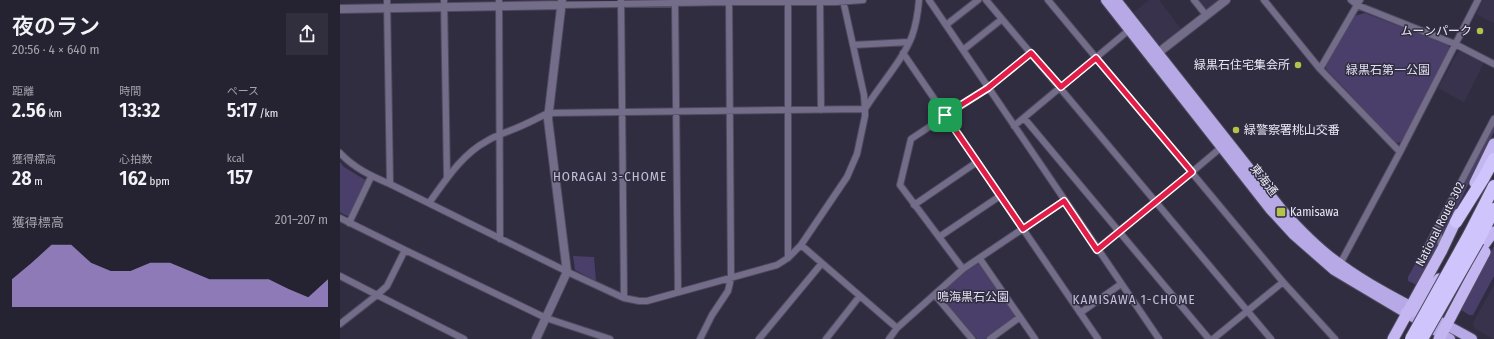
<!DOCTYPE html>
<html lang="ja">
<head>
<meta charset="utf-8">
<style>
	:root { --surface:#252231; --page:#312f3d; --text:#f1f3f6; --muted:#a3a4ab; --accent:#bca0f2 }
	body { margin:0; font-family:"Fira Sans Condensed","Noto Sans JP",sans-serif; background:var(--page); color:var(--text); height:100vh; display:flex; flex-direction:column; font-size:15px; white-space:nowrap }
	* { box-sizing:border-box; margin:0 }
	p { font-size:13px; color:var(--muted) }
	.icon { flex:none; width:22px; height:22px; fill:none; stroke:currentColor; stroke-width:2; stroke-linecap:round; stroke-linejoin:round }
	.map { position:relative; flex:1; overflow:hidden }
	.sheet { display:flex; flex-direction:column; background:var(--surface); width:340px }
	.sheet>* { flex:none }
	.pin { position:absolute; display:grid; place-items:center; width:34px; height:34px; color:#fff; margin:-17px; border-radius:8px; box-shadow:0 2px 6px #0006 }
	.round { display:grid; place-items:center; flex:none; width:42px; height:42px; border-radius:0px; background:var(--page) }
	.summary { display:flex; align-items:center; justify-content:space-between; height:68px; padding:0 12px }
	h1 { font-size:22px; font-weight:600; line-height:30px }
	.stats { display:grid; grid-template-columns:repeat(3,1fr); gap:6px; height:68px; padding:4px 12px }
	.stats div { display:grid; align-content:center }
	.stats b { font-size:20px; font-weight:600 }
	.stats small { font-size:11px; font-weight:400 }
	.stats p { font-size:11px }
	.chart { height:112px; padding:8px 12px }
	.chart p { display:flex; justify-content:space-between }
	.chart svg { width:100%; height:72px; margin-top:4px; fill:var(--accent); opacity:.7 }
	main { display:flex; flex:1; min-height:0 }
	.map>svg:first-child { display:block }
</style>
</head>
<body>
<main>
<section class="sheet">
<div class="summary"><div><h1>夜のラン</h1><p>20:56 · 4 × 640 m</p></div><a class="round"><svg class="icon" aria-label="share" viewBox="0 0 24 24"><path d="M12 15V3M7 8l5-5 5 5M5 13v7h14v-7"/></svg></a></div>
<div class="stats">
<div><p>距離</p><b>2.56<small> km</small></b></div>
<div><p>時間</p><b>13:32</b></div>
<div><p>ペース</p><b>5:17<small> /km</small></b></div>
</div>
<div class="stats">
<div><p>獲得標高</p><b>28<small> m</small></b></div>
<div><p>心拍数</p><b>162<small> bpm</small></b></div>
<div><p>kcal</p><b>157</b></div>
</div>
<div class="chart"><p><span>獲得標高</span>201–207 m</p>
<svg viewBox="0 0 160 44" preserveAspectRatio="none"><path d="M0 44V27L10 17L20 6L30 6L40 17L50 22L60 22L70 17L80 17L90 22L100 27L110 27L120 27L130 27L140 33L150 38L160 27V44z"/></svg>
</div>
</section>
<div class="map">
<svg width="1154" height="339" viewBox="0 0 1154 339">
	<rect width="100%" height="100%" fill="#312d41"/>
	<path fill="#38324d" d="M809 0H819L842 30 823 44H818L794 12Z
		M858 0H881L869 9H865Z
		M1143 0H1154V23L1136 14Z
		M1122 51 1144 62 1124 102 1098 88 1118 52Z
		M1154 285V339H1153L1134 328 1133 323Z"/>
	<path fill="#4a3f6a" d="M1025 13 1108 45 1110 49 1062 142 1056 143 986 69V66L1014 16Z
		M1154 123V132L1103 236 1099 234 1100 227Z
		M0 162 4 167 27 181 11 214 7 216 0 212Z
		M1095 242H1097L1098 245 1077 285 1068 281V277L1080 255 1085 257Z
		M1154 246V276L1133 315H1129L1120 309 1121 306Z
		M233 256 254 257 256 281 235 270Z
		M637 264 641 265 675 315 674 319 645 339H637L601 297 602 292 624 273Z"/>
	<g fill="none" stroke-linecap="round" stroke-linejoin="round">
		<g stroke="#4f4b5e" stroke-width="8">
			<path id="minor" d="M47 0 50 184 232 274 284 298 299 301H307L437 265 448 258 461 245 507 177 517 154 525 116V109L524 95 503 0
				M104 0 107 178
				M159 0 160 239
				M281 0 284 298
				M589 0 819 339
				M646 0 931 339
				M708 0 943 282 995 339
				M854 0 866 15
				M924 0 980 69 1060 152
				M1011 0 1017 5 1115 44 1154 64
				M480 2 481 110
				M335 3 338 292
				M448 3V258
				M222 5 389 2H496L523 0
				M606 25 638 0
				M513 45 569 42
				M623 50 662 19
				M563 53 758 339
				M980 69 1020 0
				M684 118 869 339
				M674 126 789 30
				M0 153C14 168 31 176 50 184
				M89 203C105 181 122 154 147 141 154 136 162 134 169 131 183 126 196 119 208 113L525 109C539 86 563 60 572 36 576 25 578 12 579 0
				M574 205 637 162
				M0 218 65 250
				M9 223 31 177
				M599 237 660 196
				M461 245 557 328
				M1102 248 1097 228 1154 119
				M757 249 852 172 884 145
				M1084 254 1097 228
				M640 259 695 339
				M1000 264 1060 152 1138 0
				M623 269 560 185 571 139 648 88 691 53
				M0 276 37 295 0 324
				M595 295 632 339
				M740 313 781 284
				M124 339 37 295 47 286 65 250 206 318 270 339
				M360 339 372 315 388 291 391 278 389 0
				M419 339 482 263
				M486 339 519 297
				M549 339 557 328 623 269 724 201
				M650 339 680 317
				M873 339 943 282"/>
		</g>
		<g stroke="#4f4b5e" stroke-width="10">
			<path id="tertiary" d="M0 9 222 5
				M814 56 886 0
				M196 339 227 272 208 119 222 0"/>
		</g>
		<g stroke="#4f4b5e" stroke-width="12">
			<path id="primary" d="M766 0 930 209 954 235 994 270 1110 339
				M776 0 942 210C960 230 978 249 1000 264 1041 294 1088 314 1132 339"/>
		</g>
		<g stroke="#4f4b5e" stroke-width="13">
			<path id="trunk" d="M1135 183 1154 144
				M1124 263C1139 259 1143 242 1154 232
				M1066 313C1083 311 1089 291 1099 279
				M1053 339 1102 250 1119 214
				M1099 339 1145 252"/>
		</g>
		<g stroke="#4f4b5e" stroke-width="14">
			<path id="motorway" d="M1116 222 1143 179 1154 159
				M1129 235 1154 186
				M1138 241 1154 209"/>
		</g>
		<use href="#minor" stroke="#746d8a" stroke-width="6"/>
		<use href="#tertiary" stroke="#746d8a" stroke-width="8"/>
		<use href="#primary" stroke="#b7a9e5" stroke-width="10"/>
		<use href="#trunk" stroke="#c4b6f1" stroke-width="11"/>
		<use href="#motorway" stroke="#d0c4fd" stroke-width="12"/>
		<g stroke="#4f4b5e" stroke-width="14" stroke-linecap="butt">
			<path id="motorway-bridge" d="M1071 339 1129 235
				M1082 339 1138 241"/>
		</g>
		<use href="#motorway-bridge" stroke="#d0c4fd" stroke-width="12"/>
	</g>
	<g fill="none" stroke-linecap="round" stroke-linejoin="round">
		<g stroke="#fff" stroke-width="8">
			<path id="route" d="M691 53 721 87 756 58 852 172 757 250 724 201 683 229 605 115 648 88Z"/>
		</g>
		<use href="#route" stroke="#e11d48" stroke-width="5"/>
	</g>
	<g fill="#b4c24b" stroke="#312d41" stroke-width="1.5">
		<circle cx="1140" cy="31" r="4"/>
		<circle cx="958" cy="65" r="4"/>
		<circle cx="896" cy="130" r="4"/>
		<rect x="936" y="207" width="10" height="10" rx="2"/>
	</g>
	<g text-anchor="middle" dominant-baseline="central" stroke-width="3" stroke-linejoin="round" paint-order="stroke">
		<g font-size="12" fill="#eae7f5" stroke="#312d41" text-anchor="end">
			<text x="1132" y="31">ムーンパーク</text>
			<text x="950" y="65">緑黒石住宅集会所</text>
			<text x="904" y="130" text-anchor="start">緑警察署桃山交番</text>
			<text x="950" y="212" text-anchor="start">Kamisawa</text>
		</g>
		<g font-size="12" fill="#e2def1" stroke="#312d41">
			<text x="1048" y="70">緑黒石第一公園</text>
			<text x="633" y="297">鳴海黒石公園</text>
		</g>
		<g font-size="12" fill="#eae7f5" stroke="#312d41">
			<text transform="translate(924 180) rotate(52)">東海通</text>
			<text transform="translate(1100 224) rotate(-63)">National Route 302</text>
		</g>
		<g font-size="13" letter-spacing="1" fill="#c5c0da" stroke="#312d41">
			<text x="270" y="176">HORAGAI 3-CHOME</text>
			<text x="794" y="299">KAMISAWA 1-CHOME</text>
		</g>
	</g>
</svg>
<div class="pin" style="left:605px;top:115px;background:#1e9e55"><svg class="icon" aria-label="arrive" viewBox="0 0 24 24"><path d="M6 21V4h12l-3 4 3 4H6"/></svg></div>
</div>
</main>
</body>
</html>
